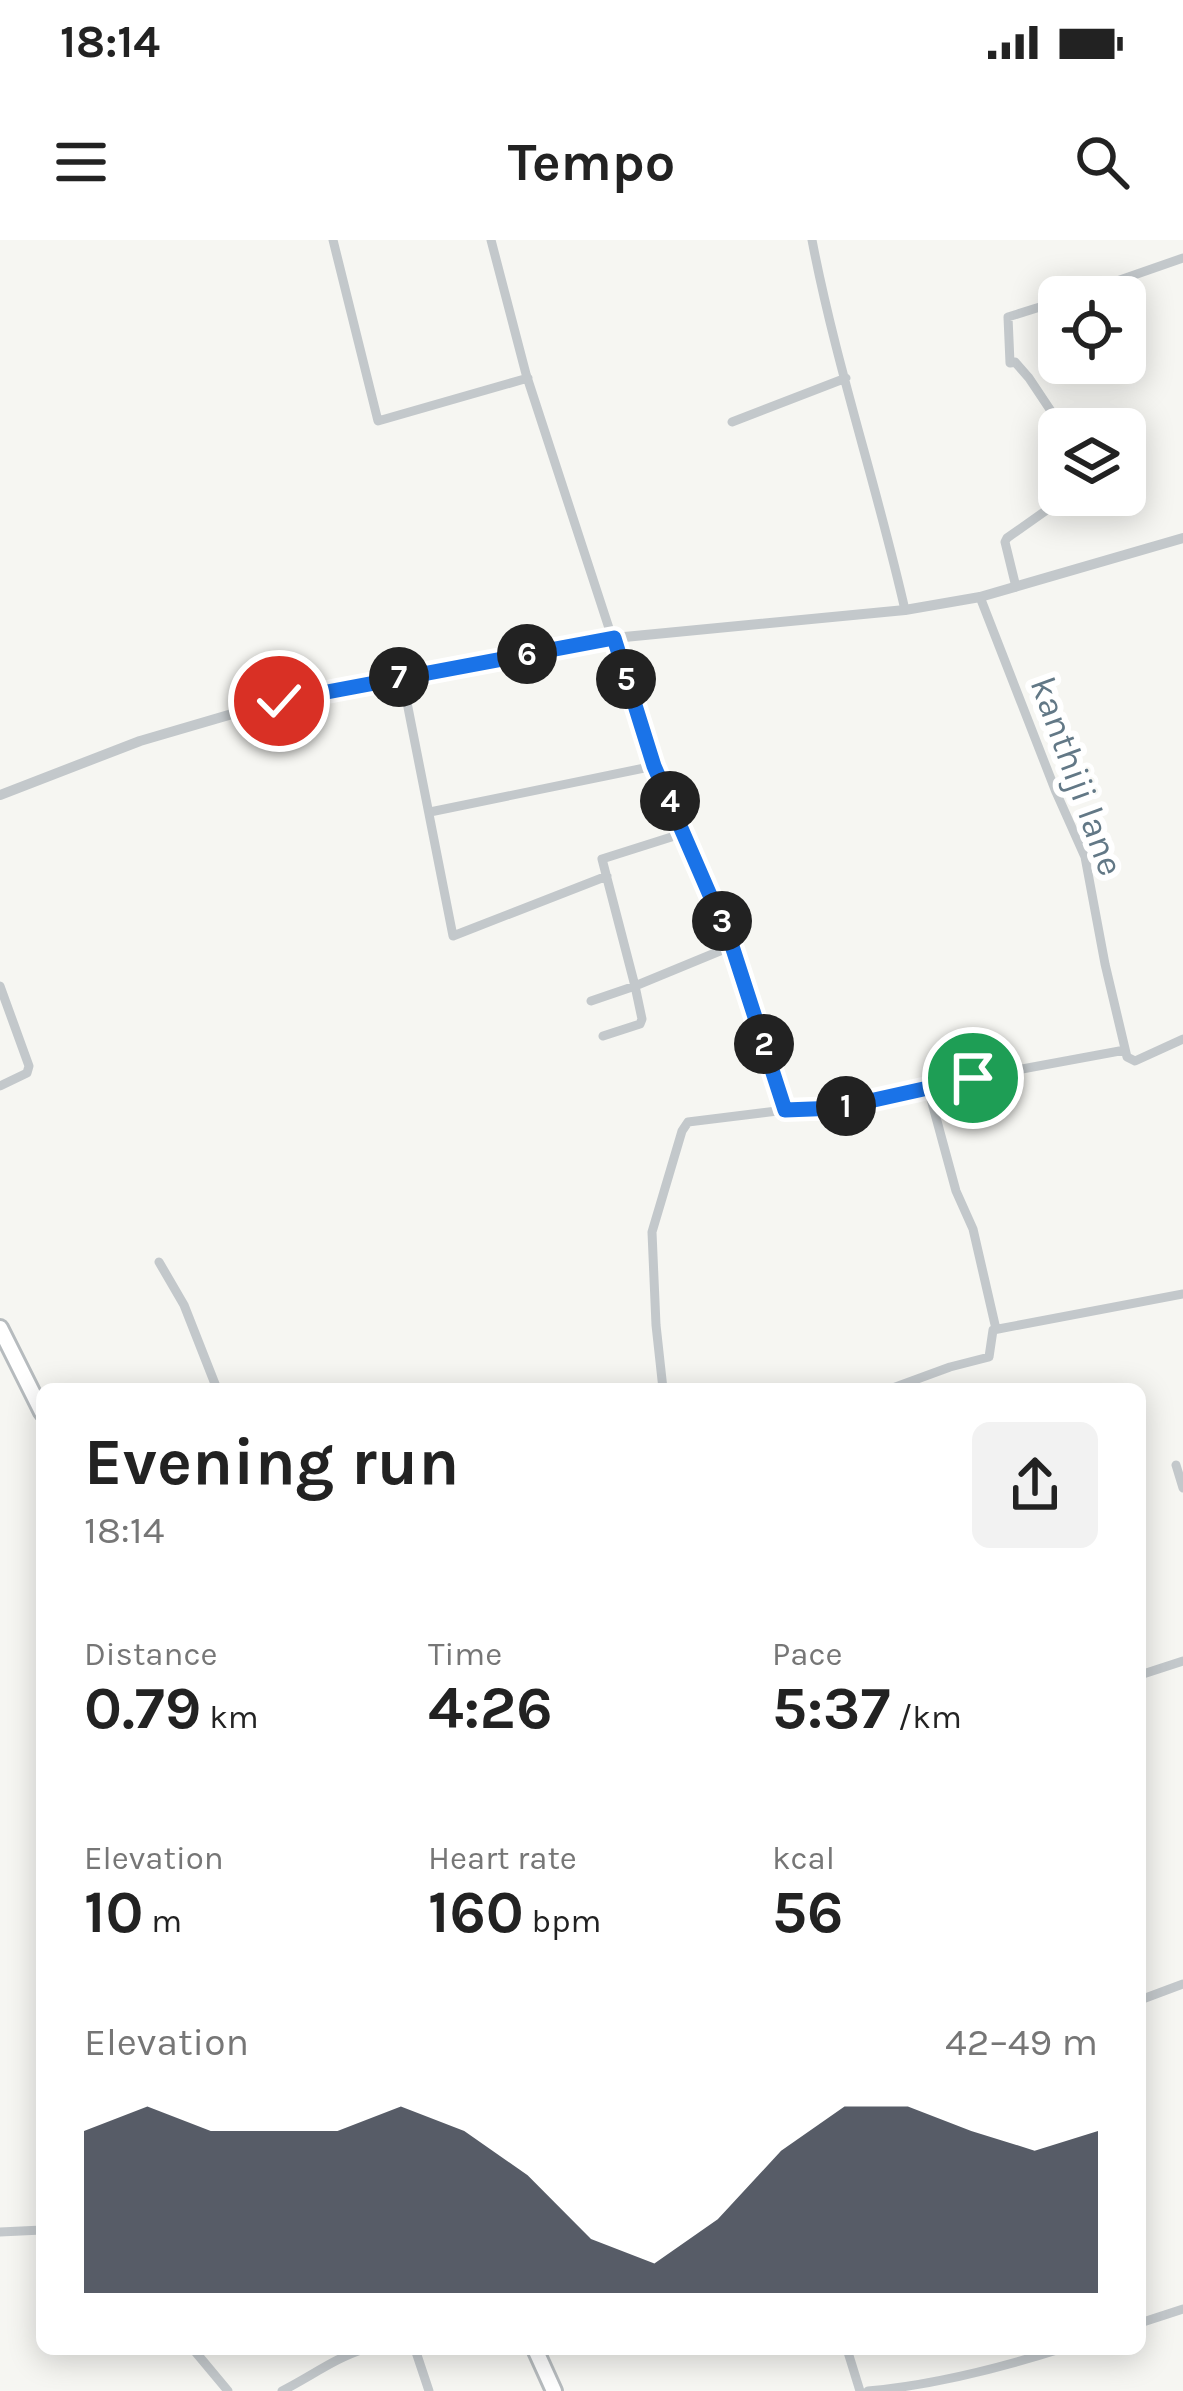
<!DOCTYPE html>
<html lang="en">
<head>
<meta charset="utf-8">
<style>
	:root { --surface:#fff; --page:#f2f2f2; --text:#222; --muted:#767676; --accent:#111827 }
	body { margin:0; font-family:Karla,sans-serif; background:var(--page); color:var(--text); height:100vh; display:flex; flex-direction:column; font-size:45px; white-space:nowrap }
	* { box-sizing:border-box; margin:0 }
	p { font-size:39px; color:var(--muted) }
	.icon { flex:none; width:66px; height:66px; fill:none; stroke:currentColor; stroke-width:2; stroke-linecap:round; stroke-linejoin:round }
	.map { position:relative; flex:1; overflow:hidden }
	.details { position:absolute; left:36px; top:1143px; width:1110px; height:972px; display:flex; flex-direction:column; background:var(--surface); border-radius:18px; box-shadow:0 6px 30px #0003 }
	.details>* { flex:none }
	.tools { position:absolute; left:1038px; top:36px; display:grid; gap:24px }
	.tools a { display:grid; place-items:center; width:108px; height:108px; border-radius:18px; background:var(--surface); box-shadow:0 6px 30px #0003; font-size:60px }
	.pin { position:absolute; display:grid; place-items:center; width:102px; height:102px; color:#fff; margin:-51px; border:6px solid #fff; border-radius:50%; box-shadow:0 3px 12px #0007 }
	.km { position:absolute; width:60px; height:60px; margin:-30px; border-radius:50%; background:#222; color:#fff; font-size:33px; line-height:60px; text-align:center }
	.round { display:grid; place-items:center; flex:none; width:126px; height:126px; border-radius:18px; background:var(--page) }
	.head { display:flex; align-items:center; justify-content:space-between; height:204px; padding:0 48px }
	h1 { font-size:66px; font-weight:700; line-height:90px }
	.metrics { display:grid; grid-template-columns:repeat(3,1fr); gap:18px; height:204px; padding:12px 48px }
	.metrics div { display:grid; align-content:center }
	.metrics b { font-size:60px; font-weight:700 }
	.metrics small { font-size:33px; font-weight:400 }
	.metrics p { font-size:33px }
	.chart { height:336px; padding:24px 48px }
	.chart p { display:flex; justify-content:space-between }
	.chart svg { width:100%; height:216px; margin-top:12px; fill:var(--accent); opacity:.7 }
	.status { display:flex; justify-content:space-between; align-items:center; height:84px; padding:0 60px; background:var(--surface); direction:ltr }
	.status svg { height:33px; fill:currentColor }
	header { display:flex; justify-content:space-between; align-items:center; height:156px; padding:0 48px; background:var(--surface); font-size:54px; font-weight:700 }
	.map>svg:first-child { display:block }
</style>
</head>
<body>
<div class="status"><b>18:14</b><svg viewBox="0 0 49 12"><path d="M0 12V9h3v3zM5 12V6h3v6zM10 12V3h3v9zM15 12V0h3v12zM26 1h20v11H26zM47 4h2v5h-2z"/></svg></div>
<header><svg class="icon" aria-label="menu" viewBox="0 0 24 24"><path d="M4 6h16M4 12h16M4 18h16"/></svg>Tempo<svg class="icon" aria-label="search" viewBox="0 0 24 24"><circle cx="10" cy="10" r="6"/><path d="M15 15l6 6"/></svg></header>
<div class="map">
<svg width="1183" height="2151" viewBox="0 0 1183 2151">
	<rect width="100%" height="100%" fill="#f6f6f2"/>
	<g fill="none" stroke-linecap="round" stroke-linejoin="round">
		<g stroke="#b6bbbe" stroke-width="20">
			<path id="primary" d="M0 1088 42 1172
				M535 2109 554 2151"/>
		</g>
		<path stroke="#c3c8cb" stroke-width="9" d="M333 0 378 181 528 138
			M491 0 526 134 654 526 732 706 785 870 688 882 682 891 652 992 656 1085 663 1149
			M812 0C836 125 877 246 905 370
			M1071 57 1183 18
			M1059 61 1008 77 1010 123 1015 122 1029 138 1063 189
			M732 182 846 138
			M1016 347 1005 302 1007 298 1068 255
			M980 357 1056 552 1085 617 1105 724 1127 817 1135 821 1183 799
			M402 437 453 696 607 636
			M430 572 654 526
			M684 593 602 619 635 746 732 706
			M0 746 29 826 27 833 0 846
			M591 761 635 746 642 779 640 784 603 796
			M928 848 956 951 973 989 996 1089
			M785 870 838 867 973 838 1125 810
			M159 1022 184 1065 217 1149
			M890 1149 950 1127 989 1117 993 1090 1183 1054
			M1176 1225 1183 1248
			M1140 1435 1183 1421
			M1140 1760 1183 1744
			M0 1992 42 1990
			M1140 2083 1183 2069
			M193 2109 228 2151
			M415 2109 429 2151
			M847 2109 860 2151
			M282 2151C310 2137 335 2118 364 2109
			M868 2151C934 2145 997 2129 1060 2109"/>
		<path stroke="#c3c8cb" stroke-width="10" d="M0 555 140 501 297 455 614 398 905 370 980 357 1183 298"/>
		<use href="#primary" stroke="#fff" stroke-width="14"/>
	</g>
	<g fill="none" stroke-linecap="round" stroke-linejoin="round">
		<g stroke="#fff" stroke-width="24">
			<path id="route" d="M279 461 614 398 654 526 732 706 785 870 838 868 973 838"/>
		</g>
		<use href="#route" stroke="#1a73e8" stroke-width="15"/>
	</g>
	<g text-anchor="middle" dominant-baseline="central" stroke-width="12" stroke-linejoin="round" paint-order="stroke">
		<g font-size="36" fill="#627886" stroke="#fff">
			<text transform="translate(1077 536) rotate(70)">kanthiji lane</text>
		</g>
	</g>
</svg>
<div class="tools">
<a><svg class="icon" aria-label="locate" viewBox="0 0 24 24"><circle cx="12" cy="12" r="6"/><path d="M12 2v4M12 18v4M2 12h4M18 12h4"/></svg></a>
<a><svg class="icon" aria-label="layers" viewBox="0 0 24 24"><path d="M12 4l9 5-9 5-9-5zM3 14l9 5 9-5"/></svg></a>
</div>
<div class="pin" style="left:973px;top:838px;background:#1e9e55"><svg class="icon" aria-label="arrive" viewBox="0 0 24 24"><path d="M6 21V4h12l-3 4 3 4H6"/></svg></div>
<div class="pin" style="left:279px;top:461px;background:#d93025"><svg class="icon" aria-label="check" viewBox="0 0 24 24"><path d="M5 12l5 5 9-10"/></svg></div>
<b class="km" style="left:846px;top:866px">1</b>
<b class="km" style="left:764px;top:804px">2</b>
<b class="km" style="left:722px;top:681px">3</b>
<b class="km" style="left:670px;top:561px">4</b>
<b class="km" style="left:626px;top:439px">5</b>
<b class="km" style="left:527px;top:414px">6</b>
<b class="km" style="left:399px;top:437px">7</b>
<section class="details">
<div class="head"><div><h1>Evening run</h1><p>18:14</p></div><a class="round"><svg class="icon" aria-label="share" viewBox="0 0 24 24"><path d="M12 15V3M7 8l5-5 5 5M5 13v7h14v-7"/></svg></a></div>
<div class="metrics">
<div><p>Distance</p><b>0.79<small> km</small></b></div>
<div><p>Time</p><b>4:26</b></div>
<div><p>Pace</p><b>5:37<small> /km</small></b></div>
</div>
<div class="metrics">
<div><p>Elevation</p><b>10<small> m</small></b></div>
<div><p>Heart rate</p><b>160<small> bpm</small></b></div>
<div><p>kcal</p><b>56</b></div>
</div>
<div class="chart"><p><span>Elevation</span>42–49 m</p>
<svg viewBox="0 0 160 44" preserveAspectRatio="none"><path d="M0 44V11L10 6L20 11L30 11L40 11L50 6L60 11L70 20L80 33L90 38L100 29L110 15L120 6L130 6L140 11L150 15L160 11V44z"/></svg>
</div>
</section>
</div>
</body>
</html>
